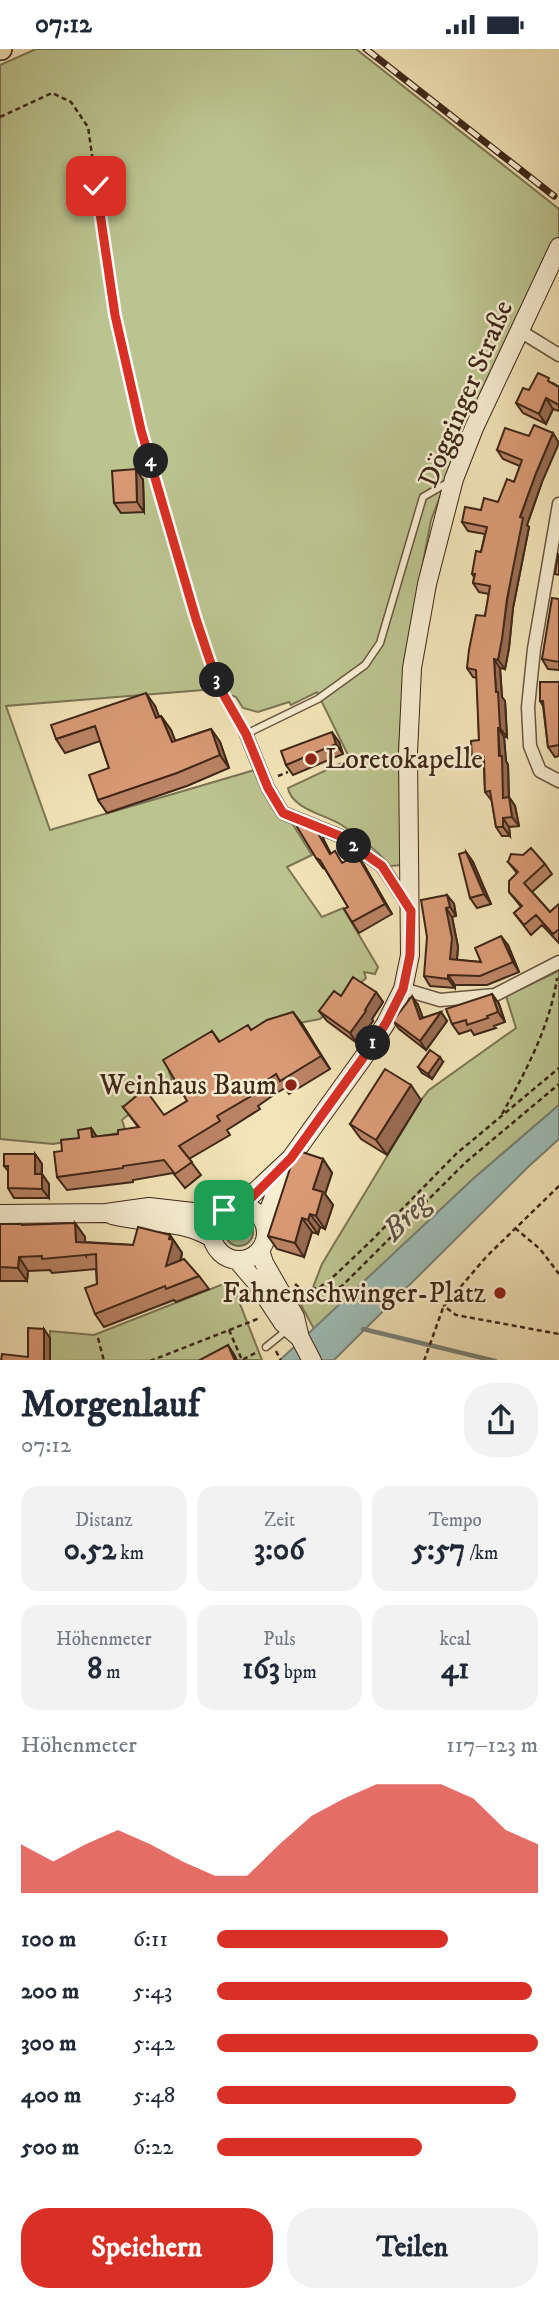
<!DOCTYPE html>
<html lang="de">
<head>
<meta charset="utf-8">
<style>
	:root { --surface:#fff; --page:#f2f2f3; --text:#1f2937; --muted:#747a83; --accent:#d93025 }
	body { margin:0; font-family:"IM FELL DW Pica",serif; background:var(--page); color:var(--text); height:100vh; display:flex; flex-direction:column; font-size:26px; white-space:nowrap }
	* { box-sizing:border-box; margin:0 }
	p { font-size:23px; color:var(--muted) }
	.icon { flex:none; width:38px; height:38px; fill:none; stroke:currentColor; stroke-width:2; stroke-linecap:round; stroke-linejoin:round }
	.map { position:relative; height:1311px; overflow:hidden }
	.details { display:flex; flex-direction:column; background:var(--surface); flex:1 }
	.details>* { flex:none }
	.pin { position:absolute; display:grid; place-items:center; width:60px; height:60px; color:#fff; margin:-30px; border-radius:14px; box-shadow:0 4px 10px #0006 }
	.km { position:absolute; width:35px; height:35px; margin:-18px; border-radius:50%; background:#222; color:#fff; font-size:19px; line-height:35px; text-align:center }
	.round { display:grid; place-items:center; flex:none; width:74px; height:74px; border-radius:28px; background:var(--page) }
	.headline { display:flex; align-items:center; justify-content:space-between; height:119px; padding:0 21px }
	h1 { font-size:38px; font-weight:800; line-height:52px }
	.metrics { display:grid; grid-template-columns:repeat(3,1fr); gap:10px; height:119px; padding:7px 21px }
	.metrics div { display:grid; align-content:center; border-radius:18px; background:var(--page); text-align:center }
	.metrics b { font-size:30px; font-weight:800 }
	.metrics small { font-size:19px; font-weight:400 }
	.metrics p { font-size:19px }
	.chart { height:196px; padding:14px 21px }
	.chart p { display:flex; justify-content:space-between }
	.chart svg { width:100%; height:126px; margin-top:7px; fill:var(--accent); opacity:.7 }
	.action { display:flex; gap:14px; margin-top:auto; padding:14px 21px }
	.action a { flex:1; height:80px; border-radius:28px; background:var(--accent); color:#fff; font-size:28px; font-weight:800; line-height:80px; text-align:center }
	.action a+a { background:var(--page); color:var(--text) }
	ul { padding:0 21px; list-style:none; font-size:23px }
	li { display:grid; grid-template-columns:112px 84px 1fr; align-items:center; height:52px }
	li i { height:18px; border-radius:9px; background:var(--accent) }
	.status { display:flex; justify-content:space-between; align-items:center; height:49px; padding:0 35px; background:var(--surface); direction:ltr }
	.status svg { height:19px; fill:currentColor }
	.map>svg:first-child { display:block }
</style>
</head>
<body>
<div class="status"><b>07:12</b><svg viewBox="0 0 49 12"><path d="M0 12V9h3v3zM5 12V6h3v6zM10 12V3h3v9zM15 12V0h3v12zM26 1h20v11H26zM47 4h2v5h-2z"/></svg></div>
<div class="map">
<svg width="559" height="1312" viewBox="0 0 559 1312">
	<rect width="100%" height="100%" fill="#f3e5b9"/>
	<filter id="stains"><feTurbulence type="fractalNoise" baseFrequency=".00286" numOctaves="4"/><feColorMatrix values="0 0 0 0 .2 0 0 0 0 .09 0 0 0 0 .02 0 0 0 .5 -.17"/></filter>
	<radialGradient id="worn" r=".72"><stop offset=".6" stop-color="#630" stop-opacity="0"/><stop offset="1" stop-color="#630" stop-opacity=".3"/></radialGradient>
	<path fill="#bbc48f" stroke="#7c7554" stroke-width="2" d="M36 0H356L559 160V199L464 385 431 471 404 614 399 703 402 816 390 817C377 801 358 786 340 775 325 766 291 759 288 739L350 710 317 643 291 656 289 653 258 663 243 659 236 648 216 640 6 657 50 781 258 720 312 806 287 818 322 868 343 859 378 918 375 925 364 923 366 929 320 970 262 981 222 993 169 1023 172 1030 122 1071 126 1083 53 1095 0 1090V16Z
		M559 922V1056L473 1130 314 1280 301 1256 310 1246 322 1215 421 1051 429 1041 516 979 506 947Z
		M225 1183a14 14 0 1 1 28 0a14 14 0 1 1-28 0Z
		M231 1232 262 1311 49 1312 50 1282 94 1286Z"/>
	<path fill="#9dbdb6" stroke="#778177" stroke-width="2" d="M559 1056V1090L527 1119 334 1311 279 1312 473 1130Z"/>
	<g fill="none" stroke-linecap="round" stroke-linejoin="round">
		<path stroke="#778177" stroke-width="4.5" d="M363 1280 495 1312"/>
		<g stroke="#6a5640" stroke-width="9">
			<path id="lane" d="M218 636 246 685 318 650 365 616 380 594 423 448 449 433
				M266 1298 287 1281"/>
		</g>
		<g stroke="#6a5640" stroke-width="15">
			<path id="street" d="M520 282 559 306
				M559 455 534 600 528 658 530 697 540 722 559 732
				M246 685 268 739 283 764 340 787 382 817 409 858
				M403 940 440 951 495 946 559 913"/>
		</g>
		<g stroke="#3d2618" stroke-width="20">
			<path id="secondary" d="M241 1156 291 1109 368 1002 386 974 403 940 410 906 408 704 412 619 427 535 454 430 474 379 559 198
				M212 1184a27 27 0 1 1 54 0a27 27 0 1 1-54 0Z
				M0 1165 106 1164 149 1158 202 1164H220
				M112 1166C144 1174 184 1171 212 1189
				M264 1173 286 1118
				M260 1201 264 1214 295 1268 300 1289 312 1312
				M237 1211 256 1233 283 1274 300 1289"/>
		</g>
		<g stroke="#3d2618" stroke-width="24">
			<path id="highway" d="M0 0H1"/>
		</g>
		<path stroke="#3d2618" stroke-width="2.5" stroke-dasharray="5 3.5" stroke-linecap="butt" d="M0 68 52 44 71 53 88 78 115 266 141 381 196 570 215 626
			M278 727 288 723
			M502 1065C526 1022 550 977 557 929
			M559 1137 487 1207 444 1257 456 1266 559 1285
			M515 1179 540 1200 559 1225
			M295 1235 303 1242 316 1249 342 1237 466 1113 559 1035
			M303 1242 320 1238 332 1229 370 1193 456 1105 559 1019
			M229 1281 242 1311 257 1303
			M98 1289 104 1312
			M276 1302 281 1312
			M150 1312 260 1269
			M424 1312 443 1259"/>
		<use href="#lane" stroke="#f7eed2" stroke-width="6"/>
		<use href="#street" stroke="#f7eed2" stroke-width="12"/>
		<use href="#secondary" stroke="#f7eed2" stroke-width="18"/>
		<use href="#highway" stroke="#f3e5b9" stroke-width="21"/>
		<g stroke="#3d2618" stroke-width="7">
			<path id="rail" d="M366 0 554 147"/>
		</g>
		<use href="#rail" stroke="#f7eed2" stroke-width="4.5" stroke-dasharray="13" stroke-linecap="butt"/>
	</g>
	<path fill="#bb8465" stroke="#3d2618" stroke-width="2" d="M553 334 559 338V362L553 360 546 375 523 364 516 354 529 341Z
		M529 387 542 433 527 476 529 478 513 559 509 599 505 620 500 619 502 648 505 652 507 688H504L506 712 508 716 509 748 515 757 519 777 509 778 510 787H502L496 778 492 752 485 743 484 717 478 718 472 709 479 691 477 629 473 628 467 619 485 567 489 545 479 543 473 534 474 528 472 525 481 503 485 485 468 482 462 473 481 461 498 453 514 433 520 417 503 410 497 401Z
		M143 431 144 463 121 464 114 454Z
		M559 550V621L548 620 542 610Z
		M559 633V707L555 708 548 698 543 657 540 652Z
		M155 657 159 668 161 667 171 681 175 692 211 680 220 693 229 719 187 737 107 764 98 751 109 719 100 692 65 704 56 690Z
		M339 693 343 705 293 726 286 716Z
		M323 789 331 805 343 814 357 806 364 816 392 865 359 884 352 873 348 858 325 820 323 819 316 809Z
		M466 803 473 813 491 855 477 859 470 849Z
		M508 813 545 815 552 825 532 843 550 863 559 855V894L542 876 531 886 514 864 521 858 509 843 517 824Z
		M447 846 454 855 456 867 452 868 458 898 457 911 481 913 508 896 519 923 487 936H455V939L430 937 424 927Z
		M376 943 383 953 372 970 373 972 357 994 327 972 319 962 341 947Z
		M492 945 499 955 505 973 494 977 496 979 474 986 471 981 459 985 452 975Z
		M418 956 423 969 441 963 447 972 426 1001 399 980 393 972Z
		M293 963 330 1020 289 1045 285 1039 275 1045 258 1057 260 1060 227 1081 230 1086 189 1110 201 1126 185 1139 173 1124 133 1131V1133L67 1141 57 1128 62 1102 91 1079 97 1088 118 1085 138 1078 123 1058 164 1066 187 1052 212 982 220 993 251 981Z
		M443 1013 432 1030 422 1024 418 1018Z
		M421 1051 387 1106 361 1090 350 1075Z
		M35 1105 42 1115V1125L49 1135V1149H14L8 1139V1122L4 1117Z
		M323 1110 332 1124 325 1145 333 1156 325 1180 320 1178 318 1185 312 1183 304 1208 277 1200 268 1187Z
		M75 1174 85 1188V1193L133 1196 170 1186 182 1204 181 1211 199 1227 209 1240 176 1253 174 1251 104 1278 95 1265 97 1235 96 1220 52 1224 50 1221 28 1222 27 1232H0V1175L23 1176Z"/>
	<path fill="#996c53" stroke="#3d2618" stroke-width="2" d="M546 349 553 360 546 375 539 365Z
		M553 384 559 394 542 433 527 476 529 478 513 559 509 599 505 620 498 611 520 468 536 424Z
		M136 420 143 431 144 463 137 453Z
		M494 610 500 619 502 648 505 652 507 688 500 679 496 643Z
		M146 644 155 657 165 683 156 669Z
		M161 667 171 681 181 706 172 693Z
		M498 679 504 688 506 712 508 716 509 758 503 749Z
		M211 680 220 693 229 719 220 706Z
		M332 683 339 693 343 705 336 695Z
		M509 748 515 757 519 777 512 768Z
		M503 769 509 778 510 787 503 778Z
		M466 803 473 813 491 855 484 845Z
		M357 806 364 816 392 865 385 855Z
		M447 846 454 855 456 867 450 858Z
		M446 859 452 868 458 898 456 920 450 910Z
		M501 887 508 896 519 923 513 913Z
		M448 926 455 936V939L448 930Z
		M376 943 383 953 372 970 373 972 357 994 350 984Z
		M492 945 499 955 505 973 498 963Z
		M412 947 418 956 426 978 420 970Z
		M293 963 303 976 330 1020 321 1007Z
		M441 963 447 972 426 1001 420 992Z
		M440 1008 443 1013 432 1030 428 1025Z
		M411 1036 421 1051 387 1106 376 1091Z
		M91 1079 100 1093 92 1088Z
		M35 1105 42 1115 41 1135 35 1125Z
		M323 1110 332 1124 325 1145 333 1156 325 1180 316 1167 313 1140Z
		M42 1125 49 1135V1149L42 1140Z
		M310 1165 320 1178 318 1185 308 1171Z
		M302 1169 312 1183 304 1208 295 1194Z
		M75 1174 85 1188 86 1207 76 1193Z
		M170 1186 182 1204 175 1231 166 1217Z
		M19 1208 28 1222 27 1232 18 1219Z
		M44 1280 50 1289V1312H44Z
		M228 1296 235 1307 237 1312H235Z"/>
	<path fill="#da9a76" stroke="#3d2618" stroke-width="2" d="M538 324 549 329 548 332 559 338V356L546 349 539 365 516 354 523 339 529 341Z
		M534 376 553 384 536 424 520 468 523 469 507 550 502 590 498 611 494 610 496 643H498L500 679H498L499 707H502L503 749 509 748 512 768 503 769V778H496L490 742 485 743 484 708 472 709 471 692 479 691 476 621 467 619 469 601 476 566 485 567 490 537 473 534 475 525H472L476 502 481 503 487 478 462 473 465 458 481 461 484 449 498 453 507 430 514 433 522 411 497 401 505 379 529 387Z
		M136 420 137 453 114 454 112 422Z
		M558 505 559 506V526L555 525Z
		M552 549 559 550V613L542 610Z
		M540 633H559V696L548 698 543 652H540Z
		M146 644 156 669 161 667 172 693 211 680 220 706 177 724 98 751 89 726 109 719 95 677 56 690 51 676Z
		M332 683 336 695 286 716 281 702Z
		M304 775 315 779 330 805 335 802 342 814 357 806 385 855 352 873 344 860 348 858 320 811 316 809 297 778Z
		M531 799 545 815 524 834 550 863 559 855V880L553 885 536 866 524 876 514 864 522 857 509 843V832L518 823 508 813 511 805 523 806Z
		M466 803 484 845 470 849 459 805Z
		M447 846 450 858 446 859 452 889 450 910 481 913 475 899 501 887 513 913 480 927 448 926V930L424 927 427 888 421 851Z
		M353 928 376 943 365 961 366 962 350 984 319 962 334 942 341 947Z
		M492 945 498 963 487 967 488 969 467 976 466 971 452 975 446 960Z
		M412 947 420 970 441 963 420 992 393 972Z
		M293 963 321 1007 280 1032 276 1025 266 1032 249 1043 251 1047 217 1067 220 1072 179 1097 192 1113 175 1125 164 1111 123 1117V1119L57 1128 54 1103 62 1102 61 1091 79 1089 78 1081 91 1079 92 1088 118 1085V1081L139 1078 123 1058 145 1040 164 1066 187 1052 163 1011 212 982 219 993 248 976 251 981 267 971Z
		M430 1001 440 1008 428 1025 418 1018Z
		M385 1020 411 1036 376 1091 350 1075Z
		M296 1101 323 1110 313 1140 323 1143 316 1167 310 1165 308 1171 302 1169 295 1194 268 1187Z
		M4 1105H35V1125H42V1140L8 1139V1117H4Z
		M75 1174 76 1193 133 1196 138 1178 170 1186 169 1190 173 1191 166 1217 184 1210 199 1227 166 1240 165 1237 95 1265 85 1239 97 1235 96 1205 42 1210V1207L19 1208 18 1219 0 1218V1175H21L22 1176Z
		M28 1279 44 1280V1312H1L2 1305 28 1308Z
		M228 1296 235 1312H198Z"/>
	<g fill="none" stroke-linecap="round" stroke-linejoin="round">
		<g stroke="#fff" stroke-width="14">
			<path id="route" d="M96 137 115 266 141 381 196 570 218 636 246 685 268 739 283 764 340 787 382 817 411 862 410 906 403 940 386 974 368 1002 291 1109 252 1148 241 1156 224 1161"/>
		</g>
		<use href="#route" stroke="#d93025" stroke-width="9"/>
	</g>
	<g fill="#8f2418" stroke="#f7eed2" stroke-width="2.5">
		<circle cx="311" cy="710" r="7"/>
		<circle cx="291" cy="1036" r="7"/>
		<circle cx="500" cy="1244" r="7"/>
	</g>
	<g text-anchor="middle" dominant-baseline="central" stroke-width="5" stroke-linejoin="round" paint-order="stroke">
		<g font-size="28" fill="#3d2618" stroke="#f7eed2">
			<text transform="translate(466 345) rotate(-67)">Dögginger Straße</text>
		</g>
		<g font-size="28" fill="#3d2618" stroke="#f7eed2" text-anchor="end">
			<text x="325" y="710" text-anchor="start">Loretokapelle</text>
			<text x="277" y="1036">Weinhaus Baum</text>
			<text x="486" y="1244">Fahnenschwinger-Platz</text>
		</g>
		<g font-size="30" font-style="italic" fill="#5a5347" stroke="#f7eed2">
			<text transform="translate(407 1168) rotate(-45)">Breg</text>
		</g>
	</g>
	<rect width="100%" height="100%" filter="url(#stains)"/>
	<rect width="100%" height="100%" fill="url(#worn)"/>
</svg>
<div class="pin" style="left:224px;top:1161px;background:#1e9e55"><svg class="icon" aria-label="arrive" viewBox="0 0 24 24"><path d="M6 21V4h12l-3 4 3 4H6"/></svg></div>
<div class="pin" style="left:96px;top:137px;background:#d93025"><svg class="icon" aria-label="check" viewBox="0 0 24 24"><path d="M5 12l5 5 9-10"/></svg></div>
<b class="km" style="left:373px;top:994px">1</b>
<b class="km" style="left:354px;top:797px">2</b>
<b class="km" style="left:217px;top:631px">3</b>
<b class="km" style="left:151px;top:412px">4</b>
</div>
<section class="details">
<div class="headline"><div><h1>Morgenlauf</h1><p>07:12</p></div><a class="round"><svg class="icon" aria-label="share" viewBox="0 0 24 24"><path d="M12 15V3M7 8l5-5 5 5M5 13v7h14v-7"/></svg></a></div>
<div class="metrics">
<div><p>Distanz</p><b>0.52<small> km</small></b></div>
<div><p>Zeit</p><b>3:06</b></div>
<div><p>Tempo</p><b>5:57<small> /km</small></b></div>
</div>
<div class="metrics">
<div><p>Höhenmeter</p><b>8<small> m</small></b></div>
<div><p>Puls</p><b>163<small> bpm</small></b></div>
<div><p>kcal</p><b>41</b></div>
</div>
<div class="chart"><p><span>Höhenmeter</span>117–123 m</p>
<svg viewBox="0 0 160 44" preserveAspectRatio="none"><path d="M0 44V27L10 33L20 27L30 22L40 27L50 33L60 38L70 38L80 27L90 17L100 11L110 6L120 6L130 6L140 11L150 22L160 27V44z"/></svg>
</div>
<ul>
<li><b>100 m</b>6:11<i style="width:72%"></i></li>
<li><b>200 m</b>5:43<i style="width:98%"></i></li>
<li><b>300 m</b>5:42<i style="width:100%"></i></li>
<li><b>400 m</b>5:48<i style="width:93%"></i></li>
<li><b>500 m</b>6:22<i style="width:64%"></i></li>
</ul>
<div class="action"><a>Speichern</a><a>Teilen</a></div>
</section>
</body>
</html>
